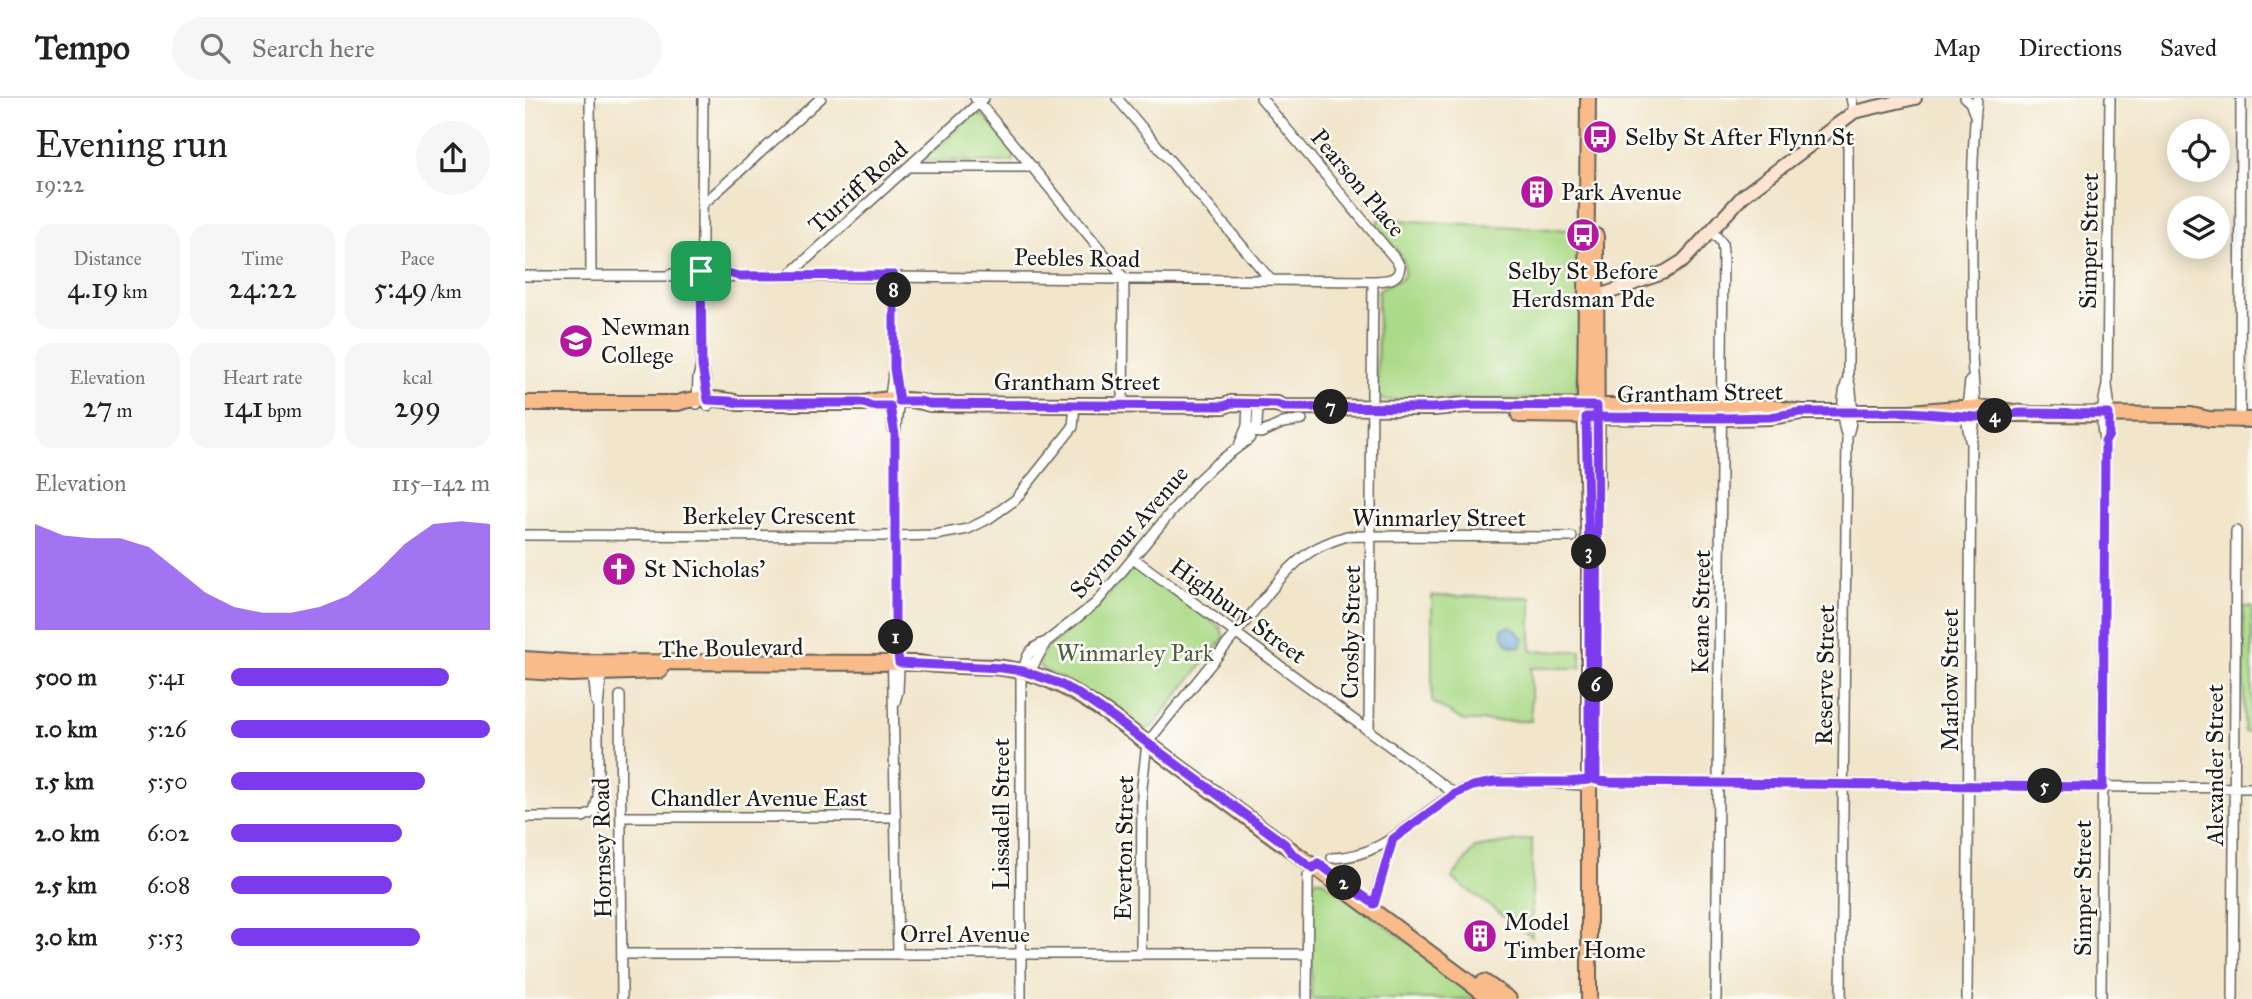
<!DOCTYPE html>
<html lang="en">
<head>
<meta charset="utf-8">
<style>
	:root { --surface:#fff; --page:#f6f6f6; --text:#222; --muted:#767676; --line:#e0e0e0; --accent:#7c3aed }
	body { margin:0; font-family:"IM FELL Great Primer",serif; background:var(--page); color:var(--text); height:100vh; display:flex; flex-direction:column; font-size:26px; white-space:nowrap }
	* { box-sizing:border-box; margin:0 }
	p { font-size:23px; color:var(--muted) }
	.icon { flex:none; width:38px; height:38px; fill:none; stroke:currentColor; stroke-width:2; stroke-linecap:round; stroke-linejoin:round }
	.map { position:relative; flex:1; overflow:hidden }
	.sheet { display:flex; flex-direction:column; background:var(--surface); width:525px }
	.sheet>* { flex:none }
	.controls { position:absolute; left:1642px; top:21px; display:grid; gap:14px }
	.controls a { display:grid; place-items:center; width:63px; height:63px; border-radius:50%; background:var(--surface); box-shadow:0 4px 18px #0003; font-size:35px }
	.pin { position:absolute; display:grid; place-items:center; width:60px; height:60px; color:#fff; margin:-30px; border-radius:14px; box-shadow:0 4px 10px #0006 }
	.km { position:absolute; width:35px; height:35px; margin:-18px; border-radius:50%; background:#222; color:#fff; font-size:19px; line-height:35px; text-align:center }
	.round { display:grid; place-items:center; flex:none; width:74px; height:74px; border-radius:37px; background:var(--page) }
	.head { display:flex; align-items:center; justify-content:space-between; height:119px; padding:0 35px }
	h1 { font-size:38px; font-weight:600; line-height:52px }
	.stats { display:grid; grid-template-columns:repeat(3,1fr); gap:10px; height:119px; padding:7px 35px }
	.stats div { display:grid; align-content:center; border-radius:18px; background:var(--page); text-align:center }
	.stats b { font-size:30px; font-weight:600 }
	.stats small { font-size:19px; font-weight:400 }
	.stats p { font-size:19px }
	.chart { height:196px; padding:14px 35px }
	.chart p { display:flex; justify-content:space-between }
	.chart svg { width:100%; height:126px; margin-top:7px; fill:var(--accent); opacity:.7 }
	ul { padding:0 35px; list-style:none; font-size:23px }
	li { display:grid; grid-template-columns:112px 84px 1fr; align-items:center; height:52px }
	li i { height:18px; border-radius:9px; background:var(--accent) }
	header { display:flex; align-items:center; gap:42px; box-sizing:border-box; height:98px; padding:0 35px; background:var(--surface); border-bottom:2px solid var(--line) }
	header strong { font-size:33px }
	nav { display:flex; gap:38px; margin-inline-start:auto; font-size:24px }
	.search { width:490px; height:63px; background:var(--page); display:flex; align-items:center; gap:18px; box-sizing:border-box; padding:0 24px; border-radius:38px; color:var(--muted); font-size:26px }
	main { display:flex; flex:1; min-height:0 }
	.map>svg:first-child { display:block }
</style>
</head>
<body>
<header>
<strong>Tempo</strong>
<div class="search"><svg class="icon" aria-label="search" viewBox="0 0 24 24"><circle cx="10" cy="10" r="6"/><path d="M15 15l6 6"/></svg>Search here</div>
<nav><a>Map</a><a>Directions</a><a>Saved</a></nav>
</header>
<main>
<section class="sheet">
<div class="head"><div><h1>Evening run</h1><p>19:22</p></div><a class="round"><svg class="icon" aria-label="share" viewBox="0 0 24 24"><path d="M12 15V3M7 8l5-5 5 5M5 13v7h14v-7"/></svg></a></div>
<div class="stats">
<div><p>Distance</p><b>4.19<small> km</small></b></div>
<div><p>Time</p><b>24:22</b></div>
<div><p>Pace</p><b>5:49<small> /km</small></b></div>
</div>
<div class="stats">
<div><p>Elevation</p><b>27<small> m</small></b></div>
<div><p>Heart rate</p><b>141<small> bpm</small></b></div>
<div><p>kcal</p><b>299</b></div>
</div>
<div class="chart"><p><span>Elevation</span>115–142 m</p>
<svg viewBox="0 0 160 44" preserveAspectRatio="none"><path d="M0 44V7L10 11L20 12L30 12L40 15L50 23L60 31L70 36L80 38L90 38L100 36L110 32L120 24L130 14L140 7L150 6L160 7V44z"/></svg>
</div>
<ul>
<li><b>500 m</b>5:41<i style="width:84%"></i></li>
<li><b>1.0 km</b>5:26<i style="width:100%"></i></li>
<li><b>1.5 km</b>5:50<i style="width:75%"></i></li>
<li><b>2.0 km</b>6:02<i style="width:66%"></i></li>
<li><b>2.5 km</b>6:08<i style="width:62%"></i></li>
<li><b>3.0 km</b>5:53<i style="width:73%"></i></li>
</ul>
</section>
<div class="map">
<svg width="1727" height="901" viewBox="0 0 1727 901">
	<rect width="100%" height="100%" fill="#fdfcf7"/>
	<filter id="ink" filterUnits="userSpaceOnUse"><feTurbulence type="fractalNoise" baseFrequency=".0143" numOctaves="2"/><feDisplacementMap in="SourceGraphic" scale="14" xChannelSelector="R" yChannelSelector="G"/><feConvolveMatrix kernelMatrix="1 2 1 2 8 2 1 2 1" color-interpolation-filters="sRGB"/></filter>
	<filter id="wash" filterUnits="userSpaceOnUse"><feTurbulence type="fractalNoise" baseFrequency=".00686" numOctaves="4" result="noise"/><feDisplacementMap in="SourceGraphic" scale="28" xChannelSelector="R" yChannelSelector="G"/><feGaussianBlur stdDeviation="1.57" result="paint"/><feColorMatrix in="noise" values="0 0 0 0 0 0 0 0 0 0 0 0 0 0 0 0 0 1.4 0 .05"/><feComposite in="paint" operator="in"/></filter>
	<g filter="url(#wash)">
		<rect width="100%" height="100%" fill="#f1e5ca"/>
		<path fill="#abda88" stroke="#647b52" stroke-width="2" d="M451 15 460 19 489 53 490 59 487 64 399 63V60Z
			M855 121 1059 133 1052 301 856 302 852 294 853 194 859 188 877 181C888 162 862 143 851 129Z
			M611 469 696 530 699 540 627 629 617 632C594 623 565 596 542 583 532 577 519 576 513 566L519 552 574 507 606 471Z
			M907 498 1006 499V553H1056V570H1006V623H939L907 604Z
			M1718 509H1727V634H1719Z
			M1007 741V839L927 780 950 750Z
			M791 782H797L962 901H786L787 786Z"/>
		<path fill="#629fd3" stroke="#3f5e78" stroke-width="2" d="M984 528 990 531 999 541 995 549C984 550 977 542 977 531Z"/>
	</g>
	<g filter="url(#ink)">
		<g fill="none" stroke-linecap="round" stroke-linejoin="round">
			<g stroke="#676259" stroke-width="12">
				<path id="street" d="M65 0 66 177
					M450 0 599 180 598 307
					M592 0 745 181
					M1326 0 1329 14
					M1440 0 1445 4 1449 15
					M383 69H508
					M177 107 296 0
					M1186 132 1197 145 1198 154 1191 901
					M144 177C164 170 188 170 209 176
					M0 178H143C166 182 190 181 214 178L848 183C860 182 873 184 875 169L872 163 736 0
					M263 178 459 0
					M177 269 180 280 183 308
					M369 270 374 299 370 337V533L374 571 373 593 370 604
					M1445 283 1441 319 1445 342
					M172 306 173 280 176 268 178 0
					M1715 313 1716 0
					M368 332 365 298 369 270V177
					M729 334 736 335 758 325 777 322
					M1322 338C1329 323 1328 294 1323 280V42
					M1581 342 1584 337V303L1582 287 1585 0
					M715 345 722 328 723 305
					M0 437 368 438 410 437 443 431 463 421 490 402 548 329 550 307
					M608 460 930 696
					M367 541 373 855
					M68 573 71 604
					M498 574 508 568 521 544
					M95 598 97 901
					M844 633 848 183
					M1071 682 1083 684 1727 690
					M0 719H58L69 714 73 699V609L77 570
					M96 719H371
					M807 760C867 759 894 709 945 689 980 676 1028 687 1064 687
					M846 812 868 741
					M97 856H782
					M616 856 617 689 622 645 755 481C778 456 790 448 822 438L1047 439
					M496 901V581C501 563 500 551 521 544L571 505 670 385 688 368 724 341 732 327 733 305
					M782 901 783 778 792 766
					M1316 901 1322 338C1315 323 1317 295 1323 280
					M1442 901 1446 346C1454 311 1447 286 1447 251 1448 168 1444 83 1452 0
					M1576 901 1580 344C1574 327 1578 304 1582 287
					M1708 901 1711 433"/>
			</g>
			<g stroke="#676259" stroke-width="16">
				<path id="secondary" d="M1064 200 1072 199 1140 174 1158 163 1218 98 1329 14 1390 0"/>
			</g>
			<g stroke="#676259" stroke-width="18">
				<path id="primary" d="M1063 0 1060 298 1064 456V901
					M1071 138 1072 387
					M0 305H153C170 299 196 300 213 305H339C358 300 386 300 405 306L699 308 706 305 752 306 759 309 908 310 942 307 1244 309 1275 314
					M1488 316 1666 317 1684 321 1727 322
					M994 317 1197 320 1245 319 1275 314H1385L1433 310H1461L1496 315
					M0 561 44 564 395 565C422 570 450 567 478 570 520 575 552 595 587 619L967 901
					M0 573 46 576 135 573
					M959 884 984 901"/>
			</g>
			<use href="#street" stroke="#fff" stroke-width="9"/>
			<use href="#secondary" stroke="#fde4d1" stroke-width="12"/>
			<use href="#primary" stroke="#fabb8b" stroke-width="14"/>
		</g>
	</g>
	<g fill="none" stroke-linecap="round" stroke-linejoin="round" filter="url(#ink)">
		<g stroke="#fff" stroke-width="14">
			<path id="route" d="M176 173 177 268 183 302 204 303 213 305H339L347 308H365L370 337V533L374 565 476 570 498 573 533 585 555 597 587 619 760 746 767 755 788 771 793 765 849 806 868 741 930 696 948 688 969 684H1043L1064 682V456L1061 319 1197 320 1245 319 1275 314H1385L1451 319 1496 315 1584 316V337L1580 344 1578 689 1083 684 1071 682C1071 557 1074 432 1072 308L942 307 908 310 759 309 752 306 706 305 699 308 405 306 395 303H374L369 270V177L214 178 196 173H176"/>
		</g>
		<use href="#route" stroke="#7c3aed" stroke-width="9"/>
	</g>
	<defs>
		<g id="bus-disc" transform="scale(1.75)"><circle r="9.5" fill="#b5179e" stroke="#fdfcf7"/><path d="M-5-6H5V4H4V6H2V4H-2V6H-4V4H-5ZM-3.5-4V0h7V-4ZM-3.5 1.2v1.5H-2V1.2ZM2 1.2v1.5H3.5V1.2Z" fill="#fff"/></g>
		<g id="building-disc" transform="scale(1.75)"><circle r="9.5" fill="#b5179e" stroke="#fdfcf7"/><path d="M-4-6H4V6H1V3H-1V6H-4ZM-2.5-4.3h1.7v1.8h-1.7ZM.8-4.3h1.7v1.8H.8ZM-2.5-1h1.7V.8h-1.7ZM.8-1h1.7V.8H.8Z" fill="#fff"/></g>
		<g id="school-disc" transform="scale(1.75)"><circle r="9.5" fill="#b5179e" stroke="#fdfcf7"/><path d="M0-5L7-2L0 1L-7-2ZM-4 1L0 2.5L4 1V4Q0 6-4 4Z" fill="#fff"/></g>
		<g id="church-disc" transform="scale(1.75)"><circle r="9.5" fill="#b5179e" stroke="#fdfcf7"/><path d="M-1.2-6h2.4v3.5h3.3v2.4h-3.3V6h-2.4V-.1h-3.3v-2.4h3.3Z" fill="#fff"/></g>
	</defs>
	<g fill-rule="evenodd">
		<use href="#bus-disc" x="1075" y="39"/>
		<use href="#building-disc" x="1012" y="94"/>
		<use href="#bus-disc" x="1058" y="137"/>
		<use href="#school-disc" x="51" y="243"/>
		<use href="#church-disc" x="94" y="471"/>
		<use href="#building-disc" x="955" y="838"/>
	</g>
	<g text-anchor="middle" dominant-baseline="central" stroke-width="5" stroke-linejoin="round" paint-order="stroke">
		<g font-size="24" fill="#1c1c1c" stroke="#fdfcf7" text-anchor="start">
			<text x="1100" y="39">Selby St After Flynn St</text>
			<text x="1036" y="94">Park Avenue</text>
			<text x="1058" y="173" text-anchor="middle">Selby St Before<tspan x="1058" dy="28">Herdsman Pde</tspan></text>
			<text x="76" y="229">Newman<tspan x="76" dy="28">College</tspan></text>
			<text x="119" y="471">St Nicholas'</text>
			<text x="979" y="824">Model<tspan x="979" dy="28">Timber Home</tspan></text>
		</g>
		<g font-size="24" fill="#1c1c1c" stroke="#fdfcf7">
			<text transform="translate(833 85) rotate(50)">Pearson Place</text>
			<text transform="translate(333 89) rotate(-42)">Turriff Road</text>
			<text transform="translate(1564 143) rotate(-89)">Simper Street</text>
			<text transform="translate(552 160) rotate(1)">Peebles Road</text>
			<text x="552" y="284">Grantham Street</text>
			<text transform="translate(1175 295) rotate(-1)">Grantham Street</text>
			<text x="244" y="418">Berkeley Crescent</text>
			<text x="914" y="420">Winmarley Street</text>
			<text transform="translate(604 434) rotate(-49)">Seymour Avenue</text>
			<text transform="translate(713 513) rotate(36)">Highbury Street</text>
			<text transform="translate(1176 514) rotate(-89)">Keane Street</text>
			<text transform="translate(826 534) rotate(-89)">Crosby Street</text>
			<text transform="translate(206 550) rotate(-1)">The Boulevard</text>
			<text transform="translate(1300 577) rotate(-89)">Reserve Street</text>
			<text transform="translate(1425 582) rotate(-90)">Marlow Street</text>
			<text transform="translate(1690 667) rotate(-90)">Alexander Street</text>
			<text x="234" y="700">Chandler Avenue East</text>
			<text transform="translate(476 716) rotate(-90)">Lissadell Street</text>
			<text transform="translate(77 750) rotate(-91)">Hornsey Road</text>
			<text transform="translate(599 750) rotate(-89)">Everton Street</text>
			<text transform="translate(1558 790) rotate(-90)">Simper Street</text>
			<text x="440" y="836">Orrel Avenue</text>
		</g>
		<g font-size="24" fill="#4e5e42" stroke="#fdfcf7">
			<text x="610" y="555">Winmarley Park</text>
		</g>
	</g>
</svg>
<div class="controls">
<a><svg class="icon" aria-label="locate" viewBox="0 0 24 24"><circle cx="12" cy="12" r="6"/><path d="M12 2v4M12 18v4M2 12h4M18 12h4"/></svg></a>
<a><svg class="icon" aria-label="layers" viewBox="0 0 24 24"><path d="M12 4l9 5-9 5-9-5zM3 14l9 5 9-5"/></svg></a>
</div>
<div class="pin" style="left:176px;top:173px;background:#1e9e55"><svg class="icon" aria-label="arrive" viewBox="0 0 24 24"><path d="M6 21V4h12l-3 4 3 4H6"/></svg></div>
<b class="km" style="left:371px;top:539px">1</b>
<b class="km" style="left:819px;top:785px">2</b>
<b class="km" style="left:1064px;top:454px">3</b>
<b class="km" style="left:1470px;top:318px">4</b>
<b class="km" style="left:1520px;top:688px">5</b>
<b class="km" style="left:1071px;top:587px">6</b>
<b class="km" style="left:806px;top:309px">7</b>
<b class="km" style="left:369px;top:192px">8</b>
</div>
</main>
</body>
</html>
